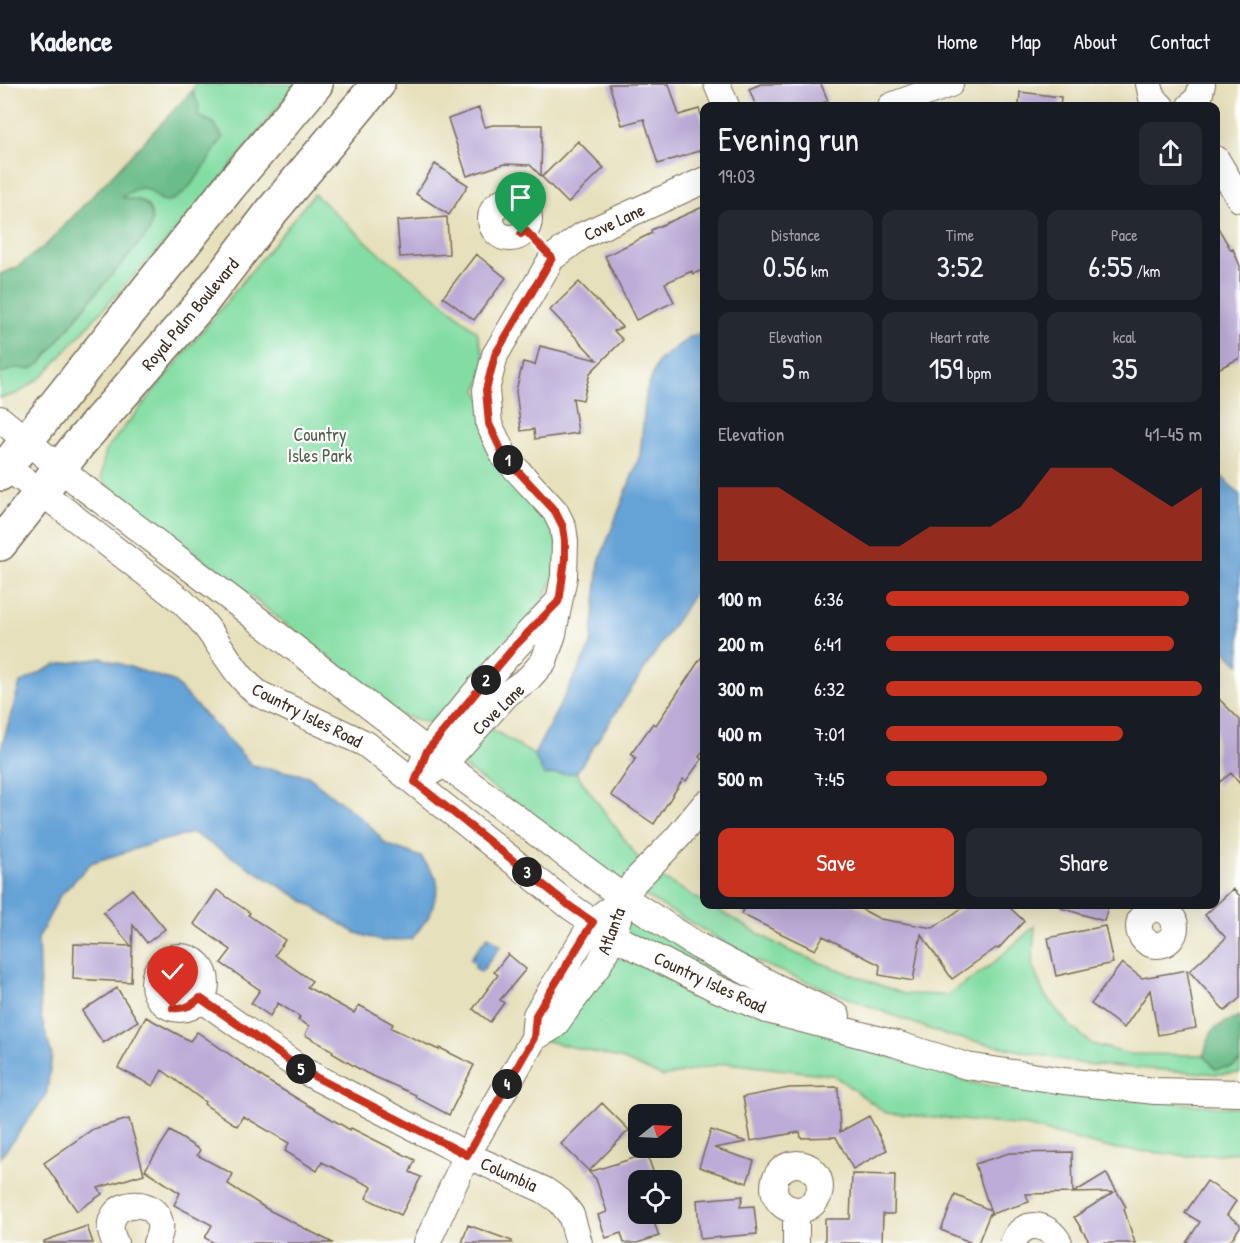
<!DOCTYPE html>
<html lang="en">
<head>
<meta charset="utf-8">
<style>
	:root { --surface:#171b24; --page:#242831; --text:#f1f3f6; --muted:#9ea1a6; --line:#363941; --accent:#c8321e }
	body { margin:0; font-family:"Patrick Hand",sans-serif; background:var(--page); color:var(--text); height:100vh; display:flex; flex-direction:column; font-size:22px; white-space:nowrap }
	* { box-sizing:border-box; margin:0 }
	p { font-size:20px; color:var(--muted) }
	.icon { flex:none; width:33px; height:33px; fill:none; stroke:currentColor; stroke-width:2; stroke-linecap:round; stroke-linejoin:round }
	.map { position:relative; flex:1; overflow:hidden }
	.drawer { position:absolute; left:700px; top:18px; width:520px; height:807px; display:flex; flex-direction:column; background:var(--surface); border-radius:12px; box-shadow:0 6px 24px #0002 }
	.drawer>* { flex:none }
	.needle { width:39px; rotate:72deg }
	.buttons { position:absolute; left:628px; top:1020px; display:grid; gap:12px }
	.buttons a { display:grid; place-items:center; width:54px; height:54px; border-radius:12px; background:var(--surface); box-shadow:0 6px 24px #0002; font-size:30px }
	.pin { position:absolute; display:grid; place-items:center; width:51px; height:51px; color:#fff; margin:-62px -26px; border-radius:50% 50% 50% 0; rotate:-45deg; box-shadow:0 0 6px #0007 }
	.pin .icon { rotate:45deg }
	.km { position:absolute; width:30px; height:30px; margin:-15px; border-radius:50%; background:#222; color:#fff; font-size:16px; line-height:30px; text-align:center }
	.round { display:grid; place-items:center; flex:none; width:63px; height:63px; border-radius:12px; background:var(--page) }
	.headline { display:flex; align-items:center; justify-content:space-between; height:102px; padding:0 18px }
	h1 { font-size:33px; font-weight:600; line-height:45px }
	.figures { display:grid; grid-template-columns:repeat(3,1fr); gap:9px; height:102px; padding:6px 18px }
	.figures div { display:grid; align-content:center; border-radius:12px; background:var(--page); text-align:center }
	.figures b { font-size:30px; font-weight:600 }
	.figures small { font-size:16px; font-weight:400 }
	.figures p { font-size:16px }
	.chart { height:168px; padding:12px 18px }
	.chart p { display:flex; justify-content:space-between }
	.chart svg { width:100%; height:108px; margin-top:6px; fill:var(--accent); opacity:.7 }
	.cta { display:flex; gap:12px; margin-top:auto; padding:12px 18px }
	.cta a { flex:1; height:69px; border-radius:12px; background:var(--accent); color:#fff; font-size:24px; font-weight:600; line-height:69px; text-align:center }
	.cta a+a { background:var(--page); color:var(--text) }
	ul { padding:0 18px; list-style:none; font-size:20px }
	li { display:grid; grid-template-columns:96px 72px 1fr; align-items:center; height:45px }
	li i { height:15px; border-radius:8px; background:var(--accent) }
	header { display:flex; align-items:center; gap:36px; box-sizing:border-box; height:84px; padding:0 30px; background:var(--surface); border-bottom:2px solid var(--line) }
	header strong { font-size:28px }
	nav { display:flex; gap:33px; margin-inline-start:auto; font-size:21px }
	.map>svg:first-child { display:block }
</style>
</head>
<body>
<header>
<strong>Kadence</strong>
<nav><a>Home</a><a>Map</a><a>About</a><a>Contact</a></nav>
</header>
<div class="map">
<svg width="1240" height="1159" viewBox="0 0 1240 1159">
	<rect width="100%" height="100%" fill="#fff"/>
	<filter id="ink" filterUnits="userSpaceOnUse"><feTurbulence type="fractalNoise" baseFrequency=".0167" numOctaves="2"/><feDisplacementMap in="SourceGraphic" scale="12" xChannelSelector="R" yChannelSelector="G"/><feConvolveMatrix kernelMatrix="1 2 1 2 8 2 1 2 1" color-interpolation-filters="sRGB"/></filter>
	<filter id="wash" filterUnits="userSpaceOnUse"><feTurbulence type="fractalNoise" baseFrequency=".008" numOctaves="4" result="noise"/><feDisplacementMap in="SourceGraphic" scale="24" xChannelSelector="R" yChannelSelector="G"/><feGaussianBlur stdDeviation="1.35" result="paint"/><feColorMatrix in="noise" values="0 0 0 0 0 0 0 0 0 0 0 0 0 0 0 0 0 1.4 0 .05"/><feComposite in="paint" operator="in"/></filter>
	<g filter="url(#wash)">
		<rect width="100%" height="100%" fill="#e6e0bc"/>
		<path fill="#83dda3" stroke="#5f8460" stroke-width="1.5" d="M194 0H296L196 126 124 202 44 291 17 310 0 314V290L15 284 31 285 41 279 92 214 122 113C139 101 144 100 160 115L181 111 193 97 222 53 214 39 198 32C200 17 191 13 194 0Z
			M314 110 377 167 439 215 477 248 487 282 477 306 549 435 559 466 553 496 535 530 443 631 428 639 397 630 385 617 137 424 119 415 101 394 105 367Z
			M482 639 534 671 544 690 576 689 646 785 789 867 904 910 948 911 991 881 1035 842 1032 881 1044 910 1068 940 1092 960 1129 970 1204 971 1215 985 1232 983 1240 977V989L1217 990 1084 980 945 951 861 919 760 879 630 803 463 682 460 670Z
			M624 814 838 956 977 1000 1222 1023H1240V1068L1189 1072 1109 1064 1026 1042 886 1029 833 991 726 979 663 993 619 974 534 954Z"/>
		<path fill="#6abc89" stroke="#527354" stroke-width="1.5" d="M192 7 199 22 198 32 214 39 223 53C211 70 192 109 172 116 151 123 156 89 122 113 127 115 136 115 141 117 154 124 153 137 149 148L92 214 41 279 31 285 15 284 0 290V190L16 184 47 160Z
			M1240 932V977L1232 983 1215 985 1204 971C1211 942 1213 944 1240 932Z"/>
		<path fill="#65a2d6" stroke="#50667a" stroke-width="1.5" d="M705 247V493L576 689 544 691 534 671 591 561 599 478 640 371 646 309 658 277 690 253Z
			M1216 387 1240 411V581L1217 559Z
			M102 574 173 597 252 681 308 692 369 741 386 760 421 773 436 793 438 804 430 831 412 855 382 857 356 849 193 749 157 758 91 779 59 813 38 855 41 933 52 972 46 1012 0 1074V668L20 599 55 581Z
			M488 852 501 862 481 888 474 883 476 880 470 875Z"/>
		<g id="blocks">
			<path fill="#bcacd7" d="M609 0H669L679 31 699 25 705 42V65L658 80 644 35 622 41Z
				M761 0H821L828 17 813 22H756L749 5Z
				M1020 8 1061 13 1060 22H1019Z
				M479 24 485 43 493 41H542L541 92 530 81 504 80 467 92 448 35Z
				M578 57 604 84 568 119 542 93Z
				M435 80 468 101 449 131 416 110Z
				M705 122V185L693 190 692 187 665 199 674 218 636 236 605 172 652 149 651 146Z
				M447 133 449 170 400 173 397 137Z
				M1216 140 1231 166 1233 165 1240 182V274L1216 286Z
				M476 170 506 194 474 236 443 213Z
				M579 198 622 243 614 247 623 256 590 289 583 316 573 314 578 349 535 355 534 345 521 347 516 307 523 278 535 281 540 262 597 276 550 226Z
				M705 568V665L699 673 702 675 686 697 683 695 654 740 611 711 636 674 631 670 653 639 656 641Z
				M1216 612 1240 636V700L1231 689 1216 701Z
				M132 805 165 845 147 859 133 841 131 898 73 895 74 860 131 862 103 828Z
				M1233 805 1240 812V914L1225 927 1189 887 1226 854 1205 831Z
				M217 806 250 829 248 831 285 856 275 871 312 897 307 903 354 929 359 921 393 940 391 944 439 966 440 964 474 981 449 1031 415 1013 416 1011 366 989 332 969 333 967 305 951 309 942 298 936 300 933 278 919 270 932 251 919 260 906 221 879 231 866 194 840Z
				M746 820H852L880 835 933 844 968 820H1006L1024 837 998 865 996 864 952 895 921 850 913 897 879 891 880 881 823 852 815 866 741 830Z
				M1062 820H1109L1104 837 1061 824Z
				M1105 842 1113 879 1056 892 1048 854Z
				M508 870 526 885 500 916 504 919 490 938 473 925 498 891 494 888Z
				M1122 879 1142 894 1187 886 1196 944 1158 951 1150 906 1124 944 1091 920Z
				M117 904 138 937 103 959 82 927Z
				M146 933 190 957 197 948 271 999 350 1046 351 1044 415 1076 410 1088 421 1093 401 1131 366 1114 372 1103 322 1078 317 1087 285 1067 289 1059 243 1032 237 1042 204 1020 205 1018 162 986 153 1002 118 984Z
				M838 1003 840 1048 869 1032 887 1066 853 1085 836 1053 801 1054 800 1048 751 1057 743 1013 789 1004Z
				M602 1019 629 1046 589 1087 561 1060Z
				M129 1035 144 1090 98 1104 102 1110 77 1127 44 1079 93 1045Z
				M711 1046 747 1058 714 1064 754 1077 747 1099 699 1083Z
				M170 1047 200 1066 197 1071 233 1090 228 1100 267 1125 333 1159H214L205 1154 212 1141 174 1121 180 1109 145 1086Z
				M1072 1068 1073 1109 1026 1110 1029 1118 991 1130V1127L978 1159H972L941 1146 955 1111 990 1126 975 1080 1009 1069Z
				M647 1070 656 1096H639V1130H651L659 1152 637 1159H624L621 1149 606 1154 598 1131 607 1128 596 1095 589 1088Z
				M1106 1089 1126 1123 1124 1125 1135 1159H1090L1074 1133 1114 1108 1073 1109Z
				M852 1090 895 1091 894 1130H883L882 1159H825V1135H850Z
				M1207 1097 1236 1117 1227 1131 1240 1140V1143L1229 1159H1186L1200 1138 1185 1129Z
				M743 1112 740 1123 754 1122 757 1150 700 1155 697 1116Z
				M468 1141 512 1157V1159H462Z
				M87 1142 93 1159H44V1157Z"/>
		</g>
	</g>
	<g filter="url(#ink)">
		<use href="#blocks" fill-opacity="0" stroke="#776a55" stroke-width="1.5"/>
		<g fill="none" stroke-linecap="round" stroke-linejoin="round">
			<g stroke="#776a55" stroke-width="28">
				<path id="minor" d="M717 0 726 22
					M1149 0 1152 14 1161 22
					M891 22 950 0
					M1190 22 1199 13 1202 0
					M1216 75 1240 115
					M491 135a19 19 0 1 1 38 0a19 19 0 1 1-38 0Z
					M0 335 82 402 243 524 444 680 624 814 698 862 774 902 837 932
					M0 379 41 408 183 518C189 525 197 531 203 539 223 563 234 591 259 610L366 660 571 823 613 852 715 904 767 926 896 960 967 982 1064 997 1155 1007 1240 1009
					M421 683C430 659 448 642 464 622 494 586 525 552 558 518
					M431 688 444 680 507 610 529 594 544 577 553 550 564 492 565 457 563 443 555 427 504 372 489 340 486 306 495 271 552 174 583 151 705 96
					M1139 843a18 18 0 1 1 36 0a18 18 0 1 1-36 0Z
					M154 899a26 26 0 1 1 52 0a26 26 0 1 1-52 0Z
					M200 914 304 987 467 1071 544 1106 560 1117 571 1131 579 1159
					M534 954 554 942 598 882 613 852 624 814 635 797 677 754 705 720
					M774 1103a23 23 0 1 1 46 0a23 23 0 1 1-46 0Z
					M115 1159C91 1108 180 1108 156 1159
					M427 1159 467 1071 534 954 536 931 593 838 607 827
					M796 1159V1126
					M1013 1159C1022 1135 1048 1138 1059 1159"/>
			</g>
			<g stroke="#776a55" stroke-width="36">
				<path id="major" d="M0 390 229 103 316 0
					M0 460 78 361 200 221 272 127 378 0"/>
			</g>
			<use href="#minor" stroke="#fff" stroke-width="26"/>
			<use href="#major" stroke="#fff" stroke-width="33"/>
		</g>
	</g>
	<g fill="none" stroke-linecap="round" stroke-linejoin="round" filter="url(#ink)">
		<g stroke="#fff" stroke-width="12">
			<path id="route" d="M173 924C185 925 191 922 200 914L304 987 467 1071 534 954 536 931 593 838 571 823 415 698 427 667 515 562 558 518 560 512 565 475V457L563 443 555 427 504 372 489 340 486 306 495 271 552 174 525 146 521 150"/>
		</g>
		<use href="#route" stroke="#c8321e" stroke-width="8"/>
	</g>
	<g text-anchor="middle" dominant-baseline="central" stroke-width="4.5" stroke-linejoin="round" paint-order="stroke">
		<g font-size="18" fill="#3b2a1e" stroke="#fff">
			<text transform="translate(614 138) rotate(-25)">Cove Lane</text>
			<text transform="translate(190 230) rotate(-50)">Royal Palm Boulevard</text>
			<text transform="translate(498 625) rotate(-44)">Cove Lane</text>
			<text transform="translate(307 631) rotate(27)">Country Isles Road</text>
			<text transform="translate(611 847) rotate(-70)">Atlanta</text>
			<text transform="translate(710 898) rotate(25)">Country Isles Road</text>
			<text transform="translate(509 1090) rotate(24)">Columbia</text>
		</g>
		<g font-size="18" fill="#516046" stroke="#fff">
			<text x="320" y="350">Country<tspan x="320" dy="21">Isles Park</tspan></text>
		</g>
	</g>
</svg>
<div class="buttons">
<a><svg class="needle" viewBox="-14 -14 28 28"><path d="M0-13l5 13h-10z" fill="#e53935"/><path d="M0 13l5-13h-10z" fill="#9ea1a6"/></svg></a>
<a><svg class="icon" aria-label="locate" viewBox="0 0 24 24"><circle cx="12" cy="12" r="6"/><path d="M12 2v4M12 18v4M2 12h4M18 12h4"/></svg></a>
</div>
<div class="pin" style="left:521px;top:150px;background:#1e9e55"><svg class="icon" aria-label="arrive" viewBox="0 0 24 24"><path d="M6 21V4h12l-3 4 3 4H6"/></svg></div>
<div class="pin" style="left:173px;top:924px;background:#d93025"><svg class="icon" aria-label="check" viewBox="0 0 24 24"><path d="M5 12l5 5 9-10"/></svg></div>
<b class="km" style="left:508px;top:376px">1</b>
<b class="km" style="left:486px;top:596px">2</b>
<b class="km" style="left:527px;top:788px">3</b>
<b class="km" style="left:507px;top:1000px">4</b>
<b class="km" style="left:301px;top:985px">5</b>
<section class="drawer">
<div class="headline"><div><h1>Evening run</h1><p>19:03</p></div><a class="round"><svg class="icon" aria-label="share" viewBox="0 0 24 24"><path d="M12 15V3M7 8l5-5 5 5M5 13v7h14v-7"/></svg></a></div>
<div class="figures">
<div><p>Distance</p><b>0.56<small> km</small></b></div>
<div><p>Time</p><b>3:52</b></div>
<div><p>Pace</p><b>6:55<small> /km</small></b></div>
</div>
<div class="figures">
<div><p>Elevation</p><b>5<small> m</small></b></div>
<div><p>Heart rate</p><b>159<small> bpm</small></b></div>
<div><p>kcal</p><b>35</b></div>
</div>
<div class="chart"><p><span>Elevation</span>41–45 m</p>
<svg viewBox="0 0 160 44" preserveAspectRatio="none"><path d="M0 44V14L10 14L20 14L30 22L40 30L50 38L60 38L70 30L80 30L90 30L100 22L110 6L120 6L130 6L140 14L150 22L160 14V44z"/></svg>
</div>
<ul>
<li><b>100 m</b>6:36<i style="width:96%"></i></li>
<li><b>200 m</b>6:41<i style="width:91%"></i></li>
<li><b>300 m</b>6:32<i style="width:100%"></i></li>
<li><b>400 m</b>7:01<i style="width:75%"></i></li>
<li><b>500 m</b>7:45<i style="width:51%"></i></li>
</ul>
<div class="cta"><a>Save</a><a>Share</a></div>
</section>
</div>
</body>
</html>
